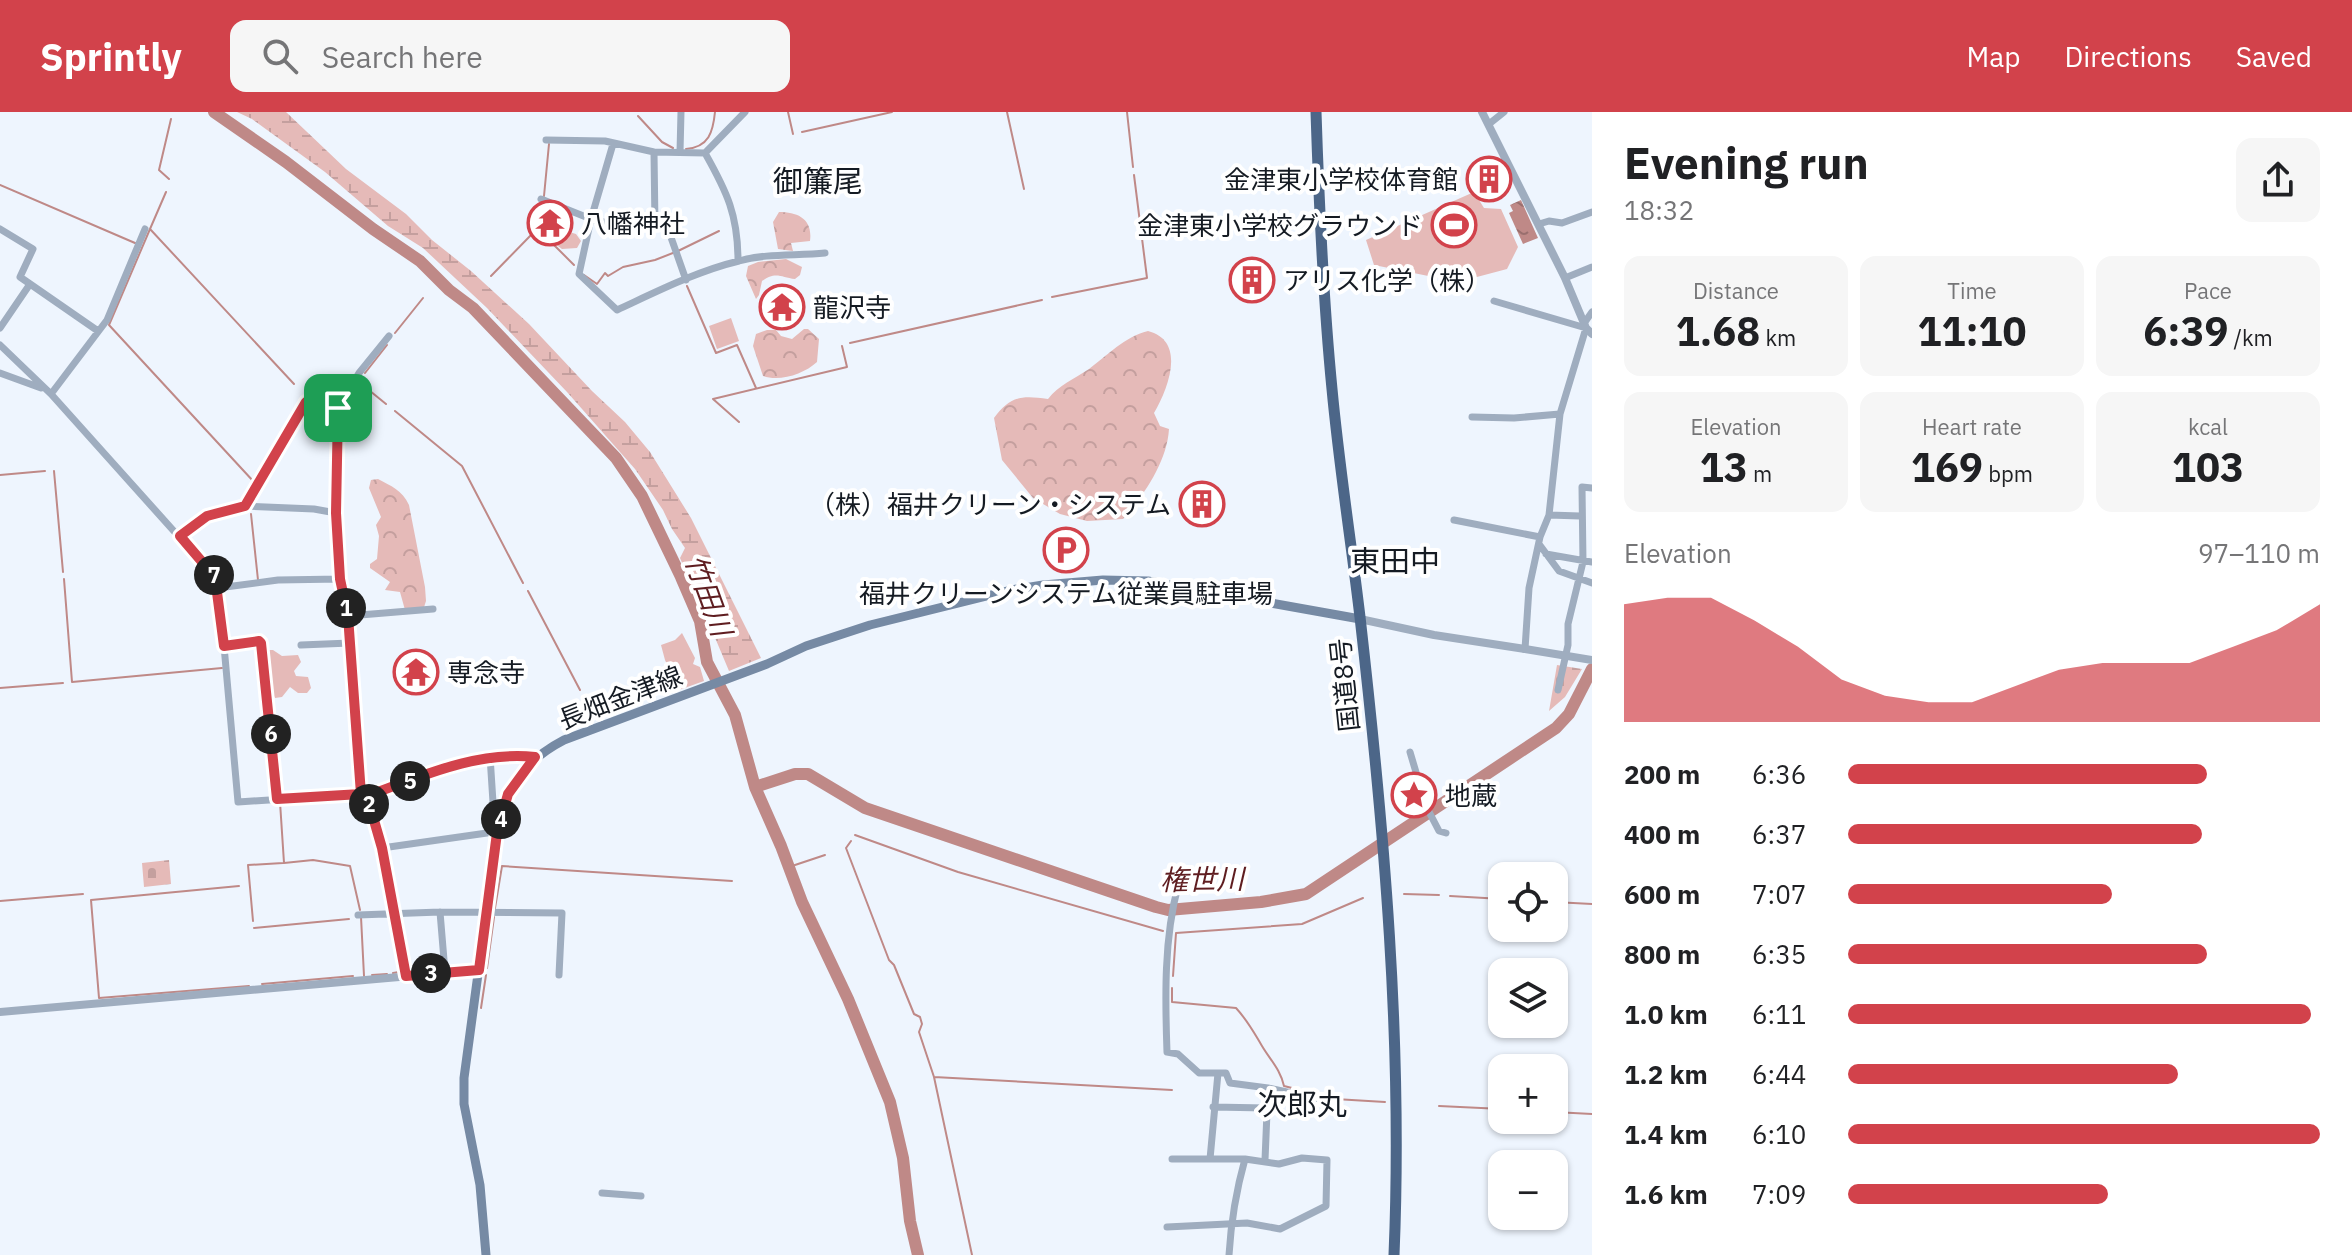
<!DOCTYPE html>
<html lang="en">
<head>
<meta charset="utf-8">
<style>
	:root { --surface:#fff; --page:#f6f6f6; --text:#202124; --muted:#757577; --accent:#d2424b }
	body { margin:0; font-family:"IBM Plex Sans","Noto Sans JP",sans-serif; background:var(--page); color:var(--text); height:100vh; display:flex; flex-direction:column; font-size:30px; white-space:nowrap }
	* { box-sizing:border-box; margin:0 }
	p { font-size:26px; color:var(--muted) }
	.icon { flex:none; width:44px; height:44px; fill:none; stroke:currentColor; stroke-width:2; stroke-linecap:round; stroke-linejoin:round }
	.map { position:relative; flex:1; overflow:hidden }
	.sheet { display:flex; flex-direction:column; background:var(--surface); width:760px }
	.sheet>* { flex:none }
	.fabs { position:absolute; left:1488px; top:750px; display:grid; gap:16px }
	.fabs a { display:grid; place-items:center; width:80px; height:80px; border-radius:16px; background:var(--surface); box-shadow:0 2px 6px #0004; font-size:40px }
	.pin { position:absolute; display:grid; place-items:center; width:68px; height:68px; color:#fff; margin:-34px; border-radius:16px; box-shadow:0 4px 12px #0006 }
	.km { position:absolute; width:40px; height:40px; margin:-20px; border-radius:50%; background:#222; color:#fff; font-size:22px; line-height:40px; text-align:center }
	.round { display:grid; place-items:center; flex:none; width:84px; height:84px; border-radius:16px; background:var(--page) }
	.overview { display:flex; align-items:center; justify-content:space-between; height:136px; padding:0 32px }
	h1 { font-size:44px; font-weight:700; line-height:60px }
	.stats { display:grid; grid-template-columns:repeat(3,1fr); gap:12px; height:136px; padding:8px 32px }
	.stats div { display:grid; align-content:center; border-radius:16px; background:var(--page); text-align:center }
	.stats b { font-size:40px; font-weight:700 }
	.stats small { font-size:22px; font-weight:400 }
	.stats p { font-size:22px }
	.chart { height:224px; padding:16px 32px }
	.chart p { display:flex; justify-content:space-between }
	.chart svg { width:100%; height:144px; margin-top:8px; fill:var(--accent); opacity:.7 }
	ul { padding:0 32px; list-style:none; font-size:26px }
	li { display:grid; grid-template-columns:128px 96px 1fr; align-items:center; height:60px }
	li i { height:20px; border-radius:10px; background:var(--accent) }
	header { display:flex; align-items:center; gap:48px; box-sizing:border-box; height:112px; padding:0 40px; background:var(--accent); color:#fff }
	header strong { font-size:38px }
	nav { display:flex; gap:44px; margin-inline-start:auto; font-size:28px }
	.search { width:560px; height:72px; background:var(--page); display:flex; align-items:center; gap:20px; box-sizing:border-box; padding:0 28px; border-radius:16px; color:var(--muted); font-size:30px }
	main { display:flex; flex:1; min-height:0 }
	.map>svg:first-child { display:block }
</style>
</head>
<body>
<header>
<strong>Sprintly</strong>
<div class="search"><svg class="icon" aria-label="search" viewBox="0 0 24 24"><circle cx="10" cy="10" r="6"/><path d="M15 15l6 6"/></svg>Search here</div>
<nav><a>Map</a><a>Directions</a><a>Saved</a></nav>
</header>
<main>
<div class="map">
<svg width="1592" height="1143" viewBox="0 0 1592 1143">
	<defs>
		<pattern id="forest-crowns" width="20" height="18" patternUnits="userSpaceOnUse" patternTransform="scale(2)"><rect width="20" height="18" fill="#e5bab8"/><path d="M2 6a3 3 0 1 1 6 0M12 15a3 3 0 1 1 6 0" fill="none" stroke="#c49f9e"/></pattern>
		<pattern id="wetland-marsh" width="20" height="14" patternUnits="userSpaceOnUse" patternTransform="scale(2)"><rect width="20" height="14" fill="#e5bab8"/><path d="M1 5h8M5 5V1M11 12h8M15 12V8" fill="none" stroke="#c49f9e"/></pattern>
		<pattern id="cemetery-stones" width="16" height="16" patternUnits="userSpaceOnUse" patternTransform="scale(2)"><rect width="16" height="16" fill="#e5bab8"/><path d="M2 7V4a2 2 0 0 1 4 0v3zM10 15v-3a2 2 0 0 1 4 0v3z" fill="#c49f9e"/></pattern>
		<pattern id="water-ripples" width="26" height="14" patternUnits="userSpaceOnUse" patternTransform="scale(2)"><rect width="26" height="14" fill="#bf8987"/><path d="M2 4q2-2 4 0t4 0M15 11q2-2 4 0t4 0" fill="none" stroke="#9a6f6e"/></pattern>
	</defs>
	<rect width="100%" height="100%" fill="#eef5fe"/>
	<path fill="#e5bab8" d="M1474 80 1484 96 1501 97 1518 135 1507 157 1458 170 1374 153 1366 128Z
		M731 206 739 229 717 237 709 214Z
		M682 521 695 546 693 552 700 555 704 569 679 578 665 548 661 533 675 528Z
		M269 538H273L282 544 298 543 301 550 294 559 296 564 308 565 311 576 307 581H298L290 575 282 585 275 586C268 574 263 551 269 538Z"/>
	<path fill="url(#forest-crowns)" d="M779 100C798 100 813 107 810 129L791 131 793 139 778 137 773 110Z
		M559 117 576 122 581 129 577 136 562 137 550 128 551 119Z
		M786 147 802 155 800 163 795 167C781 165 775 159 762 169L759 183 756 187 746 164 748 154 758 150Z
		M804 217H808L819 227 817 250C804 262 780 270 763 264L753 234 756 222 767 218H776L781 224 792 227Z
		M1148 219C1187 229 1168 277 1154 301L1160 314 1169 317C1167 350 1144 383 1123 407L1087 409 1060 402 1033 386 1002 348 994 306C1010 284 1022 283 1048 287 1059 273 1074 267 1089 257 1108 243 1124 225 1148 219Z
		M378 367C391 374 402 378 409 393L425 475 426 489 424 495 405 498 400 480 385 478 390 470 370 456V452L377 447 379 424 376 413 381 405 369 376 371 368Z"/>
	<path fill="url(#wetland-marsh)" d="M237 0H286L346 57 406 102 432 128 471 159 529 212 592 279 625 310 650 340 691 406 761 546 729 559 695 478C687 468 685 457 680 446L685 436 672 417 663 398 635 357 567 280 487 196 423 136 388 114 325 60 252 7Z"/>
	<path fill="url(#cemetery-stones)" d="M1557 553 1582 557 1565 585 1549 599Z
		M169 748 171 772 144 775 142 751Z"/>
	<path fill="url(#water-ripples)" d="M1521 88 1538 126 1523 132 1509 101 1513 99 1510 93Z"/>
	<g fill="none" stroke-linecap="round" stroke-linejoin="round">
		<path stroke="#bf8987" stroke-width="2" d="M788 0 793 22
			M1007 0 1024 77
			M1127 0 1133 55
			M638 4 662 30 673 36
			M802 20 892 0
			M686 37C709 35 713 20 715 0
			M169 67 159 58 171 7
			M0 73 135 131
			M166 80 150 117 294 272
			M544 84 549 32
			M544 92 541 120 574 153
			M150 117 109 213 254 370
			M584 163 597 172 605 161 608 164 623 155 655 148 678 139 719 119
			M491 164 533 121
			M687 174 716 241 737 233 756 276
			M1052 185 1147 166 1134 63
			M395 221 423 186
			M850 231 1042 188
			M365 261 387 233
			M359 270 386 292
			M395 299 462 354 523 471
			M739 310 713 287 847 255 842 234
			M54 359 63 460
			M0 363 45 359
			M251 402 258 468
			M64 467 72 570 222 556
			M528 479 580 578
			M0 576 63 571
			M280 690 284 751 313 748 350 754 360 798
			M855 723 958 760 1163 819
			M851 729 846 736 889 848 894 853 914 902 920 905 922 912 919 920 934 965 1172 978
			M789 755 825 743
			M239 774 91 788 99 886 249 874
			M1404 782 1439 783
			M1450 784 1502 787
			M0 789 83 782
			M1554 790 1592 792
			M495 796 502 754 732 769
			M361 805 364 864
			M253 809 248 753 283 751
			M254 816 349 807
			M487 856 494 805
			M393 861 399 860
			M372 863 387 862
			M1173 864 1176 821 1302 812 1363 786
			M262 872 353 864
			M1172 876V890L1236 896C1248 909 1253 919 1262 934 1271 949 1280 957 1284 974L1320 983
			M481 896 486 863
			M934 965 972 1143
			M1335 987 1385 990
			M1439 994 1502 997
			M1554 1000 1592 1002"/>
		<path stroke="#bf8987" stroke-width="12" d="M214 0 286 50 373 117 420 149 449 178 473 196 616 346 642 384 681 465 700 509 707 550 735 603 755 675 781 734 802 790 848 887 890 990 903 1046 910 1109 918 1143
			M755 675 795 662H808L865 696 1156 795 1168 798 1261 790 1306 782 1556 616 1569 602 1592 557"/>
		<path stroke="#9fadbf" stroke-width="7" d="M1489 12 1504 0
			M546 28 605 29 654 40 705 41 745 0
			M613 32 591 107 579 162 617 198C656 180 697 159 739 149 767 141 796 144 825 141
			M654 40 655 114
			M680 40 681 0
			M705 41C727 80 738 103 738 149
			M541 87 591 107 632 117 667 114 686 168
			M1539 112 1549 109 1562 111 1592 100
			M0 117 33 137 20 165 98 219
			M1565 166 1592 155
			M1494 189 1586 216 1560 302 1549 403 1540 425 1529 476 1525 537
			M1585 210 1592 200
			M0 216 30 172
			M0 233 51 282 215 465 224 534 238 690 361 682 367 684C422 664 476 639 535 645
			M0 261 41 276
			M51 282 107 208 145 117
			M1472 305 1514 306 1560 302
			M245 394 314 397 336 401
			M1549 403 1580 404
			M1454 408 1540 425
			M180 424 207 404 245 394 306 290 338 296
			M1539 432 1559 459 1592 471
			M1546 442 1592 450
			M218 476 278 468 340 467
			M348 504 433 497
			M301 533 350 531
			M224 534 259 529 261 531 277 687
			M1558 578 1568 533V512L1583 450 1582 375 1592 376
			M1410 640 1426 694 1439 719 1446 721
			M490 644 495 721
			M361 682 348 504 340 467 336 401 338 296 359 261 389 224
			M367 684 382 736 406 864
			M382 736 494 720
			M1178 774C1164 826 1165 885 1167 940L1178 942 1199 961H1226L1230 971 1268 976 1265 1048
			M440 800 445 860
			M358 803 440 800 562 801 559 863
			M1268 976 1329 989
			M1213 995 1266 996
			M1172 1047H1210L1218 961
			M1210 1047H1245
			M602 1081 641 1084
			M1167 1115 1247 1111 1280 1117 1326 1094 1327 1048 1302 1046 1279 1052 1245 1047C1236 1079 1231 1110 1229 1143"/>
		<path stroke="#9fadbf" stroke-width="8" d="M1482 0 1565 166 1586 216 1592 222
			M1360 507 1434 523 1525 537
			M0 900 479 858"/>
		<path stroke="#768aa4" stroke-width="9" d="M486 1143 480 1073 464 992V966L497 721C510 675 520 651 564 628L767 552 806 534 870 513 1011 478 1043 473 1103 468 1148 469 1360 507"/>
		<path stroke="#4c6688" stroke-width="11" d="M1316 0C1319 93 1323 185 1332 277 1339 353 1351 429 1360 505 1384 716 1403 930 1394 1143"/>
		<path stroke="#9fadbf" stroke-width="8" d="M1525 537 1592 548"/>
	</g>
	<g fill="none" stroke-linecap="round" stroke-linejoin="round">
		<g stroke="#fff" stroke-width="16">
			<path id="route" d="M338 296 336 401 340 467 348 504 361 682 367 684 382 736 406 864 479 858 497 721 508 682 535 645C476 639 422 664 367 684L361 682 277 687 261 531 259 529 224 534 215 465 180 424 207 404 245 394 306 290 338 296"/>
		</g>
		<use href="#route" stroke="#d2424b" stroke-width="10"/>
	</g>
	<defs>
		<g id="building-ring" transform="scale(2.3)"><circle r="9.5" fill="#fff" stroke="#d2424b" stroke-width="1.5"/><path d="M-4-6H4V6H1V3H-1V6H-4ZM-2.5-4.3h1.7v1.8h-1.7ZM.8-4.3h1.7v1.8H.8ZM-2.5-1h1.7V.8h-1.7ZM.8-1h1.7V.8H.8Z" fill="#d2424b"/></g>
		<g id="temple-ring" transform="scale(2.3)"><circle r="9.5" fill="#fff" stroke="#d2424b" stroke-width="1.5"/><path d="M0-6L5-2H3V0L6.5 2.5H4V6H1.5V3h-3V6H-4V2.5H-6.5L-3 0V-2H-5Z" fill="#d2424b"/></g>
		<g id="stadium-ring" transform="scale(2.3)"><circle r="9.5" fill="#fff" stroke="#d2424b" stroke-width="1.5"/><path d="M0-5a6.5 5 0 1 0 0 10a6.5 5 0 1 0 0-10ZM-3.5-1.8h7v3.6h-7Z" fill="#d2424b"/></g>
		<g id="parking-ring" transform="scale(2.3)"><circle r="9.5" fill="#fff" stroke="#d2424b" stroke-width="1.5"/><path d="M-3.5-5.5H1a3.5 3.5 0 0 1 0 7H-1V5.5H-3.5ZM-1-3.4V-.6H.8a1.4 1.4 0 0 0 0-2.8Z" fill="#d2424b"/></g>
		<g id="sight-ring" transform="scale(2.3)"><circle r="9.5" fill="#fff" stroke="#d2424b" stroke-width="1.5"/><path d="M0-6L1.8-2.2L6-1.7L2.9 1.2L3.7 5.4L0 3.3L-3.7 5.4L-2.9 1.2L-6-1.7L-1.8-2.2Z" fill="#d2424b"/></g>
	</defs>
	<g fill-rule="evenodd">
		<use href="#building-ring" x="1489" y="67"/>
		<use href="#temple-ring" x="550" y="111"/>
		<use href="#stadium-ring" x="1454" y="113"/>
		<use href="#building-ring" x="1252" y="168"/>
		<use href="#temple-ring" x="782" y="195"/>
		<use href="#building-ring" x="1202" y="392"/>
		<use href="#parking-ring" x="1066" y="438"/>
		<use href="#temple-ring" x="416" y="560"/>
		<use href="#sight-ring" x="1414" y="683"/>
	</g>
	<g text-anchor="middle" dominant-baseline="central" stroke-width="8" stroke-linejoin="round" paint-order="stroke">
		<g font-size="26" fill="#151b23" stroke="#fff" text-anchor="start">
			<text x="1458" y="67" text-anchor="end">金津東小学校体育館</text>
			<text x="581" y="111">八幡神社</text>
			<text x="1423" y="113" text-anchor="end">金津東小学校グラウンド</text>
			<text x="1283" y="168">アリス化学（株）</text>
			<text x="813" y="195">龍沢寺</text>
			<text x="1171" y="392" text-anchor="end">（株）福井クリーン・システム</text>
			<text x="1066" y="481" text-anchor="middle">福井クリーンシステム従業員駐車場</text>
			<text x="447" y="560">専念寺</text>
			<text x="1445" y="683">地蔵</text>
		</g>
		<g font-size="26" fill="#151b23" stroke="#fff">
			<text transform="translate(1344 573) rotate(-96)">国道8号</text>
			<text transform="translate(620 585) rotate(-21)">長畑金津線</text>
		</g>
		<g font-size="28" font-style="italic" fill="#5f1d20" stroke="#fff">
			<text transform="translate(709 483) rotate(70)">竹田川</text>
			<text transform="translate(1202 767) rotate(-1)">権世川</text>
		</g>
		<g font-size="30" fill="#151b23" stroke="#fff">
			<text x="818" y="68">御簾尾</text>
			<text x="1395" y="448">東田中</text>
			<text x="1302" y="991">次郎丸</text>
		</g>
	</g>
</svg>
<div class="fabs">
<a><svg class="icon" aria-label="locate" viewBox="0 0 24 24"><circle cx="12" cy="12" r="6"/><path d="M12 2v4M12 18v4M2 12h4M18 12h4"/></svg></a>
<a><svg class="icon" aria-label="layers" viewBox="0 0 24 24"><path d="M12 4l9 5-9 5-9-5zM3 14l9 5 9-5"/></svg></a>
<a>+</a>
<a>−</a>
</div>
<div class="pin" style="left:338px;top:296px;background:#1e9e55"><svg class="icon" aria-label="arrive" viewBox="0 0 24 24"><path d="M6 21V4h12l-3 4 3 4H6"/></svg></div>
<b class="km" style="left:346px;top:496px">1</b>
<b class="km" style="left:369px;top:692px">2</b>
<b class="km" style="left:431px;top:861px">3</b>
<b class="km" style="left:501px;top:707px">4</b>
<b class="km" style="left:410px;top:669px">5</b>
<b class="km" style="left:271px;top:622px">6</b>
<b class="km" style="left:214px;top:463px">7</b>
</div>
<section class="sheet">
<div class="overview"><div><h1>Evening run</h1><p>18:32</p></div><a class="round"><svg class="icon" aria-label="share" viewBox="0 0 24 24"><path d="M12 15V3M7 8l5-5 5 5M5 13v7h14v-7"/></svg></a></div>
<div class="stats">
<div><p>Distance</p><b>1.68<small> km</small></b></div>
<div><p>Time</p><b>11:10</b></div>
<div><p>Pace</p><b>6:39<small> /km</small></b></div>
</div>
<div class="stats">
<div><p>Elevation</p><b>13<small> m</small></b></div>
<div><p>Heart rate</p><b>169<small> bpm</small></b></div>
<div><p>kcal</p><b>103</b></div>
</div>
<div class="chart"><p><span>Elevation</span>97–110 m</p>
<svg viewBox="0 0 160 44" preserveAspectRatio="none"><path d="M0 44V8L10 6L20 6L30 13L40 21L50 31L60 36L70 38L80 38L90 33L100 28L110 26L120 26L130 26L140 21L150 16L160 8V44z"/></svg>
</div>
<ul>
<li><b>200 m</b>6:36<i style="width:76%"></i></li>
<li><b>400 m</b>6:37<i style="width:75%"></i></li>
<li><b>600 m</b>7:07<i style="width:56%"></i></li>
<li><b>800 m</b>6:35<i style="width:76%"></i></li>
<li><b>1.0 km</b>6:11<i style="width:98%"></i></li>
<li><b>1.2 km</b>6:44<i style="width:70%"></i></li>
<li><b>1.4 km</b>6:10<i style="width:100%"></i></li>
<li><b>1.6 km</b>7:09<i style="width:55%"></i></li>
</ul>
</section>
</main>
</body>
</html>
